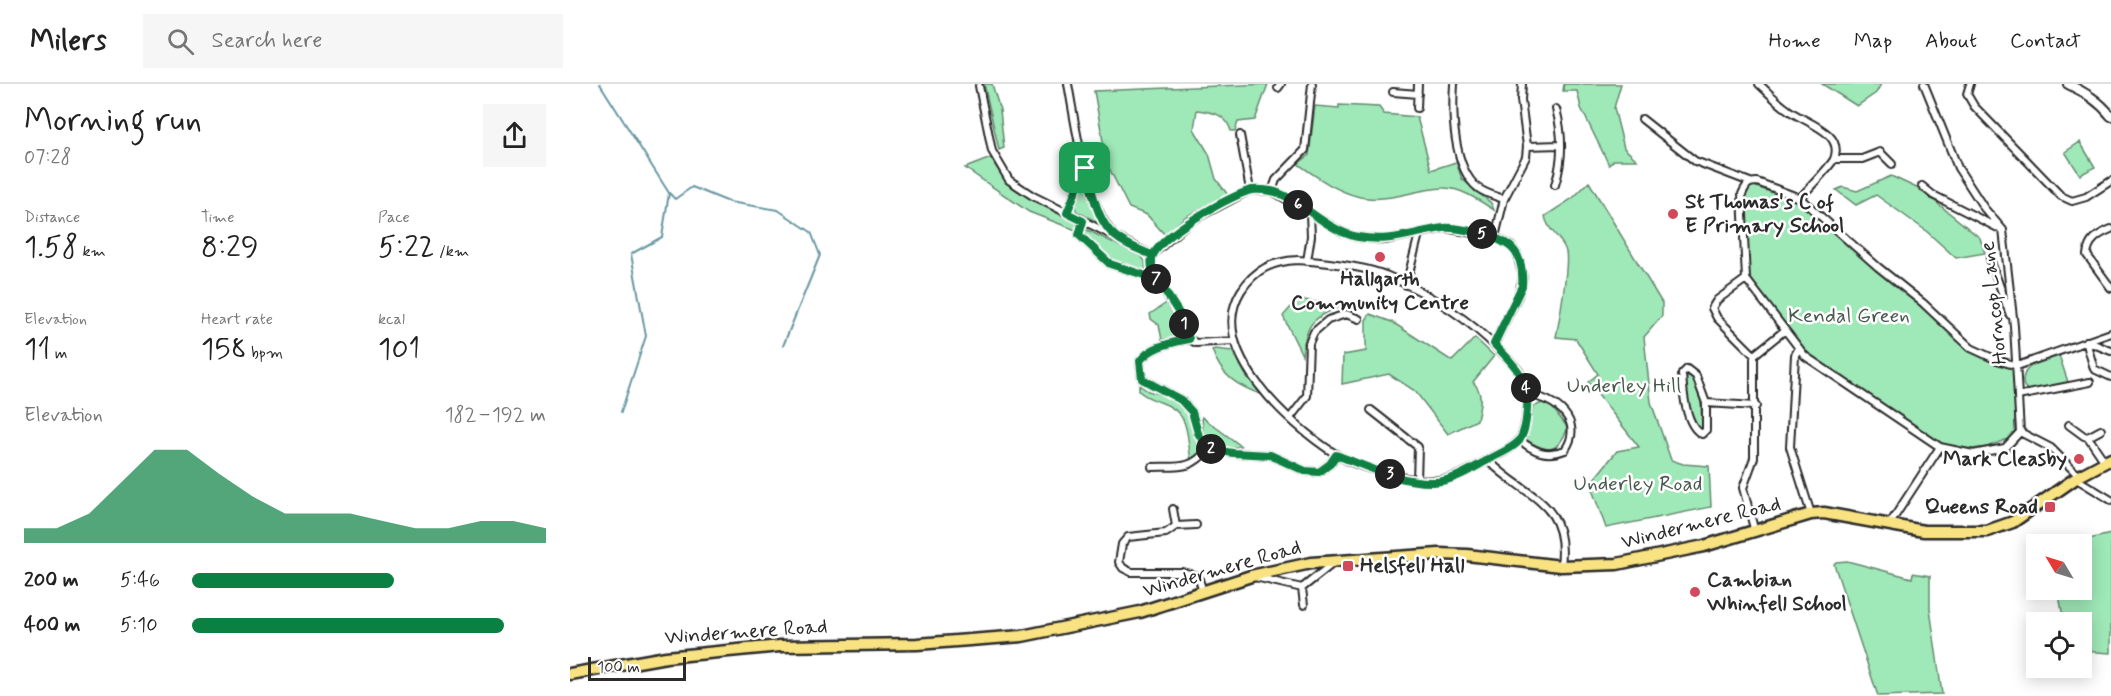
<!DOCTYPE html>
<html lang="en">
<head>
<meta charset="utf-8">
<style>
	:root { --surface:#fff; --page:#f6f6f6; --text:#222; --muted:#767676; --line:#e0e0e0; --accent:#0b8043 }
	body { margin:0; font-family:Mynerve,sans-serif; background:var(--page); color:var(--text); height:100vh; display:flex; flex-direction:column; font-size:22px; white-space:nowrap }
	* { box-sizing:border-box; margin:0 }
	p { font-size:20px; color:var(--muted) }
	.icon { flex:none; width:33px; height:33px; fill:none; stroke:currentColor; stroke-width:2; stroke-linecap:round; stroke-linejoin:round }
	.map { position:relative; flex:1; overflow:hidden }
	.sheet { display:flex; flex-direction:column; background:var(--surface); width:570px }
	.sheet>* { flex:none }
	.needle { width:39px; rotate:308deg }
	.tools { position:absolute; left:1456px; top:450px; display:grid; gap:12px }
	.tools a { display:grid; place-items:center; width:66px; height:66px; border-radius:0px; background:var(--surface); box-shadow:0 3px 15px #0003; font-size:30px }
	.scale { position:absolute; left:18px; bottom:15px; width:98px; box-sizing:border-box; padding-left:6px; border:3px solid #2b2b2b; border-top:0; font-size:16px; line-height:21px; white-space:nowrap; color:#2b2b2b; -webkit-text-stroke:4px #fff; paint-order:stroke }
	.pin { position:absolute; display:grid; place-items:center; width:51px; height:51px; color:#fff; margin:-26px; border-radius:12px; box-shadow:0 3px 9px #0006 }
	.km { position:absolute; width:30px; height:30px; margin:-15px; border-radius:50%; background:#222; color:#fff; font-size:16px; line-height:30px; text-align:center }
	.round { display:grid; place-items:center; flex:none; width:63px; height:63px; border-radius:0px; background:var(--page) }
	.overview { display:flex; align-items:center; justify-content:space-between; height:102px; padding:0 24px }
	h1 { font-size:33px; font-weight:600; line-height:45px }
	.figures { display:grid; grid-template-columns:repeat(3,1fr); gap:9px; height:102px; padding:6px 24px }
	.figures div { display:grid; align-content:center }
	.figures b { font-size:30px; font-weight:600 }
	.figures small { font-size:16px; font-weight:400 }
	.figures p { font-size:16px }
	.chart { height:168px; padding:12px 24px }
	.chart p { display:flex; justify-content:space-between }
	.chart svg { width:100%; height:108px; margin-top:6px; fill:var(--accent); opacity:.7 }
	ul { padding:0 24px; list-style:none; font-size:20px }
	li { display:grid; grid-template-columns:96px 72px 1fr; align-items:center; height:45px }
	li i { height:15px; border-radius:8px; background:var(--accent) }
	header { display:flex; align-items:center; gap:36px; box-sizing:border-box; height:84px; padding:0 30px; background:var(--surface); border-bottom:2px solid var(--line) }
	header strong { font-size:28px }
	nav { display:flex; gap:33px; margin-inline-start:auto; font-size:21px }
	.search { width:420px; height:54px; background:var(--page); display:flex; align-items:center; gap:15px; box-sizing:border-box; padding:0 21px; border-radius:0px; color:var(--muted); font-size:22px }
	main { display:flex; flex:1; min-height:0 }
	.map>svg:first-child { display:block }
</style>
</head>
<body>
<header>
<strong>Milers</strong>
<div class="search"><svg class="icon" aria-label="search" viewBox="0 0 24 24"><circle cx="10" cy="10" r="6"/><path d="M15 15l6 6"/></svg>Search here</div>
<nav><a>Home</a><a>Map</a><a>About</a><a>Contact</a></nav>
</header>
<main>
<section class="sheet">
<div class="overview"><div><h1>Morning run</h1><p>07:28</p></div><a class="round"><svg class="icon" aria-label="share" viewBox="0 0 24 24"><path d="M12 15V3M7 8l5-5 5 5M5 13v7h14v-7"/></svg></a></div>
<div class="figures">
<div><p>Distance</p><b>1.58<small> km</small></b></div>
<div><p>Time</p><b>8:29</b></div>
<div><p>Pace</p><b>5:22<small> /km</small></b></div>
</div>
<div class="figures">
<div><p>Elevation</p><b>11<small> m</small></b></div>
<div><p>Heart rate</p><b>158<small> bpm</small></b></div>
<div><p>kcal</p><b>101</b></div>
</div>
<div class="chart"><p><span>Elevation</span>182–192 m</p>
<svg viewBox="0 0 160 44" preserveAspectRatio="none"><path d="M0 44V38L10 38L20 32L30 19L40 6L50 6L60 16L70 25L80 32L90 32L100 32L110 35L120 38L130 38L140 35L150 35L160 38V44z"/></svg>
</div>
<ul>
<li><b>200 m</b>5:46<i style="width:57%"></i></li>
<li><b>400 m</b>5:10<i style="width:88%"></i></li>
</ul>
</section>
<div class="map">
<svg width="1541" height="612" viewBox="0 0 1541 612">
	<rect width="100%" height="100%" fill="#fff"/>
	<filter id="ink" filterUnits="userSpaceOnUse"><feTurbulence type="fractalNoise" baseFrequency=".0167" numOctaves="2"/><feDisplacementMap in="SourceGraphic" scale="12" xChannelSelector="R" yChannelSelector="G"/><feConvolveMatrix kernelMatrix="1 2 1 2 8 2 1 2 1" color-interpolation-filters="sRGB"/></filter>
	<g filter="url(#ink)">
		<path fill="#9fe8b7" stroke="#658a71" stroke-width="1.5" d="M414 0H422L430 26 434 64 429 66Z
			M698 0 685 36 668 38 665 47H661C656 30 643 28 627 26L624 45 639 70 646 95 658 111 615 133 595 151 577 131 559 124 537 80 524 7Z
			M994 0H1051L1044 24 1054 64 1067 76H1044L1039 81 1011 24 1007 7H993Z
			M1252 0H1311L1306 9 1287 22Z
			M769 21 809 23 814 30 847 33 861 86 886 78 892 95 921 119 924 126C910 117 890 103 873 104 845 105 818 119 790 113 766 107 748 94 728 80L739 71 745 22 769 24Z
			M1510 58 1525 83 1510 91 1495 68Z
			M421 74C438 109 477 124 510 140L508 147 459 128 395 84Z
			M1321 92 1351 106 1410 154 1415 169 1386 174 1355 146 1306 111 1286 121 1266 106 1273 103 1287 107Z
			M1019 98 1092 219V232L1074 253 1081 318 1101 376 1113 380 1139 382 1141 423 1036 444 1020 400 1047 367 1069 363 1018 298 1028 290 1006 255 986 253C989 238 999 181 996 168 993 154 977 147 975 132L1003 114Z
			M1184 102 1228 118 1307 186 1345 216 1400 266 1444 285 1445 346 1440 354 1417 363 1402 365 1367 359 1238 269 1179 193 1175 114 1180 103Z
			M513 103 518 105 529 139 506 127 505 120Z
			M513 144 571 172 575 177 576 189 539 175 511 150Z
			M728 215 772 222C743 233 736 239 732 271L713 232Z
			M598 218 610 237 613 246 606 254 592 256 589 241 581 235 580 230Z
			M800 230 822 238 882 277 905 254 924 272 903 298C914 309 910 322 907 336L878 350 845 307 819 290 772 300 773 271 796 267V236Z
			M645 265 662 267 677 293 693 311C667 302 651 292 642 266Z
			M1489 271 1498 298C1487 300 1471 307 1461 306 1455 306 1453 302 1453 297 1453 279 1475 276 1489 271Z
			M1118 290 1122 292 1131 318 1132 344H1129C1121 329 1111 306 1118 290Z
			M569 301 578 307 591 310 612 320 619 330 631 366 630 370 621 377C616 348 621 329 590 318 582 315 575 313 569 307Z
			M972 319 981 322 998 344C986 370 980 369 956 356L963 323Z
			M632 333 671 362C655 367 644 363 633 350Z
			M1541 450V569L1512 567V538H1494L1488 506H1512V460H1497Z
			M1277 477 1342 494 1343 489 1360 492V525L1372 610 1308 612 1264 480 1266 478Z"/>
		<g fill="none" stroke-linecap="round" stroke-linejoin="round">
			<path stroke="#6997a2" stroke-width="2" d="M30 0 99 109 92 153 61 170 76 252 51 328
				M99 109 105 115 122 103 159 118 208 126 241 148 250 171 213 262"/>
			<g stroke="#2b2b2b" stroke-width="10">
				<path id="minor" d="M498 0C506 43 515 117 543 150
					M884 0C882 30 883 84 908 104 916 110 925 112 934 115
					M1189 0C1198 8 1207 18 1217 25 1232 38 1275 47 1264 75 1260 83 1237 106 1230 114
					M1354 0 1388 84 1414 124 1433 146 1444 242 1450 348
					M1400 0 1397 10 1404 22 1491 112 1502 117 1516 113 1541 97
					M409 2 422 67 439 96 463 112 582 171
					M708 4 711 0
					M823 8 848 10
					M847 24 848 0
					M1072 35 1125 77 1180 98
					M670 51 680 106
					M957 62 990 61
					M1264 75H1292L1310 68 1322 80
					M985 101C993 76 993 51 986 25
					M1352 102 1363 111 1430 145
					M702 107 706 96 735 66 742 0
					M497 129 515 85
					M513 137 509 151 540 180 586 195
					M1541 145C1529 150 1518 156 1517 171L1541 204
					M925 153 934 115 956 73 957 62 951 16 952 0
					M1420 175 1440 231
					M728 176C755 178 794 182 818 192 860 210 898 234 930 267 936 273 944 280 949 287 957 299 958 312 957 326 956 336 955 348 949 356 942 366 928 370 918 376 881 396 871 402 828 392 808 387 782 381 764 369 720 341 635 265 671 207 685 185 703 177 728 176Z
					M737 177 741 152 740 130
					M1176 195 1147 216 1142 224 1147 234 1184 271
					M836 201 849 150
					M619 255 613 237 582 187V171L619 138 680 106 702 107 772 148 786 153 815 156 875 144 925 153 941 162 947 170 953 193 948 212 924 260
					M664 257 626 259 619 255C601 259 581 262 570 277L572 295 611 316 622 328 628 349 638 365 663 369 700 371 735 387 749 388 760 380 766 371
					M1516 257 1524 285 1541 293
					M1516 257 1541 267
					M1229 264 1225 271 1220 363 1241 430
					M1448 312 1520 298
					M1136 319V346L1132 350C1115 342 1113 306 1112 290L1117 285 1126 292 1136 319 1186 322
					M801 326 848 363 847 396
					M720 334 737 312 739 259 744 248 758 236 776 230 789 235
					M1499 341 1514 352 1518 353 1535 378
					M1450 348 1435 364 1403 370 1370 363 1235 272 1176 195 1172 110C1176 102 1177 98 1187 98L1230 114 1308 183 1353 219 1401 264 1427 276 1447 282 1541 249
					M1450 348 1481 364 1509 392
					M1518 353 1531 346
					M950 356C964 368 977 373 995 366 1015 337 985 314 958 311
					M918 376C956 415 999 416 991 482
					M582 383C607 382 621 387 638 365
					M1505 394 1541 416
					M603 425 606 442
					M626 441 606 442 596 449 558 453 552 460 549 478 553 484 561 488H612L628 492 633 508
					M1319 441 1370 363
					M1185 448 1173 404 1184 374V271L1215 246
					M685 493 732 504 766 477
					M732 504 734 521"/>
			</g>
			<g stroke="#2b2b2b" stroke-width="12">
				<path id="tertiary" d="M1498 0C1516 9 1529 17 1541 32"/>
			</g>
			<g stroke="#2b2b2b" stroke-width="15">
				<path id="trunk" d="M0 590 96 573 210 562 347 560 452 552 570 528 681 492 741 479 869 470 897 471 991 482 1047 480 1134 462 1241 430 1254 429 1354 447H1417L1443 438 1509 392 1541 375"/>
			</g>
			<use href="#minor" stroke="#fff" stroke-width="6"/>
			<use href="#tertiary" stroke="#fff" stroke-width="8"/>
			<use href="#trunk" stroke="#f8e281" stroke-width="10"/>
		</g>
	</g>
	<g fill="none" stroke-linecap="round" stroke-linejoin="round" filter="url(#ink)">
		<g stroke="#fff" stroke-width="12">
			<path id="route" d="M515 84C522 105 527 138 545 152 555 161 571 166 582 171V187L614 237 619 255C601 259 581 262 570 277L572 295 611 316 622 328 628 349 638 365 663 369 700 371 735 387 749 388 760 380 766 371C796 382 830 399 863 398 882 398 901 385 918 376 928 370 941 366 949 357 955 348 956 337 957 326 959 293 946 283 924 260L952 202C955 165 938 156 905 148 896 146 883 143 874 144 842 148 823 159 788 153 757 148 726 111 701 107 694 106 684 105 678 107 656 115 589 151 582 174 580 181 583 189 586 195L540 180 509 151 513 137 497 129 515 84"/>
		</g>
		<use href="#route" stroke="#0b8043" stroke-width="8"/>
	</g>
	<g fill="#d1495b" stroke="#fff" stroke-width="2">
		<circle cx="1103" cy="130" r="6"/>
		<circle cx="810" cy="173" r="6"/>
		<circle cx="1509" cy="375" r="6"/>
		<rect x="1474" y="417" width="12" height="12" rx="3"/>
		<rect x="772" y="476" width="12" height="12" rx="3"/>
		<circle cx="1125" cy="508" r="6"/>
	</g>
	<g text-anchor="middle" dominant-baseline="central" stroke-width="5" stroke-linejoin="round" paint-order="stroke">
		<g font-size="21" font-weight="bold" fill="#2b2b2b" stroke="#fff" text-anchor="start">
			<text x="1115" y="118">St Thomas's C of<tspan x="1115" dy="24">E Primary School</tspan></text>
			<text x="810" y="195" text-anchor="middle">Hallgarth<tspan x="810" dy="24">Community Centre</tspan></text>
			<text x="1497" y="375" text-anchor="end">Mark Cleasby</text>
			<text x="1468" y="423" text-anchor="end">Queens Road</text>
			<text x="790" y="482">Helsfell Hall</text>
			<text x="1137" y="496">Cambian<tspan x="1137" dy="24">Whinfell School</tspan></text>
		</g>
		<g font-size="21" fill="#2b2b2b" stroke="#fff">
			<text transform="translate(1424 219) rotate(-96)">Horncop Lane</text>
			<text transform="translate(1131 439) rotate(-14)">Windermere Road</text>
			<text transform="translate(652 485) rotate(-16)">Windermere Road</text>
			<text transform="translate(176 548) rotate(-4)">Windermere Road</text>
		</g>
		<g font-size="21" fill="#485a4e" stroke="#fff">
			<text x="1279" y="232">Kendal Green</text>
			<text x="1054" y="302">Underley Hill</text>
			<text x="1068" y="400">Underley Road</text>
		</g>
	</g>
</svg>
<div class="tools">
<a><svg class="needle" viewBox="-14 -14 28 28"><path d="M0-13l5 13h-10z" fill="#e53935"/><path d="M0 13l5-13h-10z" fill="#767676"/></svg></a>
<a><svg class="icon" aria-label="locate" viewBox="0 0 24 24"><circle cx="12" cy="12" r="6"/><path d="M12 2v4M12 18v4M2 12h4M18 12h4"/></svg></a>
</div>
<div class="scale">100 m</div>
<div class="pin" style="left:515px;top:84px;background:#1e9e55"><svg class="icon" aria-label="arrive" viewBox="0 0 24 24"><path d="M6 21V4h12l-3 4 3 4H6"/></svg></div>
<b class="km" style="left:614px;top:240px">1</b>
<b class="km" style="left:641px;top:365px">2</b>
<b class="km" style="left:820px;top:390px">3</b>
<b class="km" style="left:956px;top:304px">4</b>
<b class="km" style="left:912px;top:150px">5</b>
<b class="km" style="left:728px;top:121px">6</b>
<b class="km" style="left:586px;top:195px">7</b>
</div>
</main>
</body>
</html>
